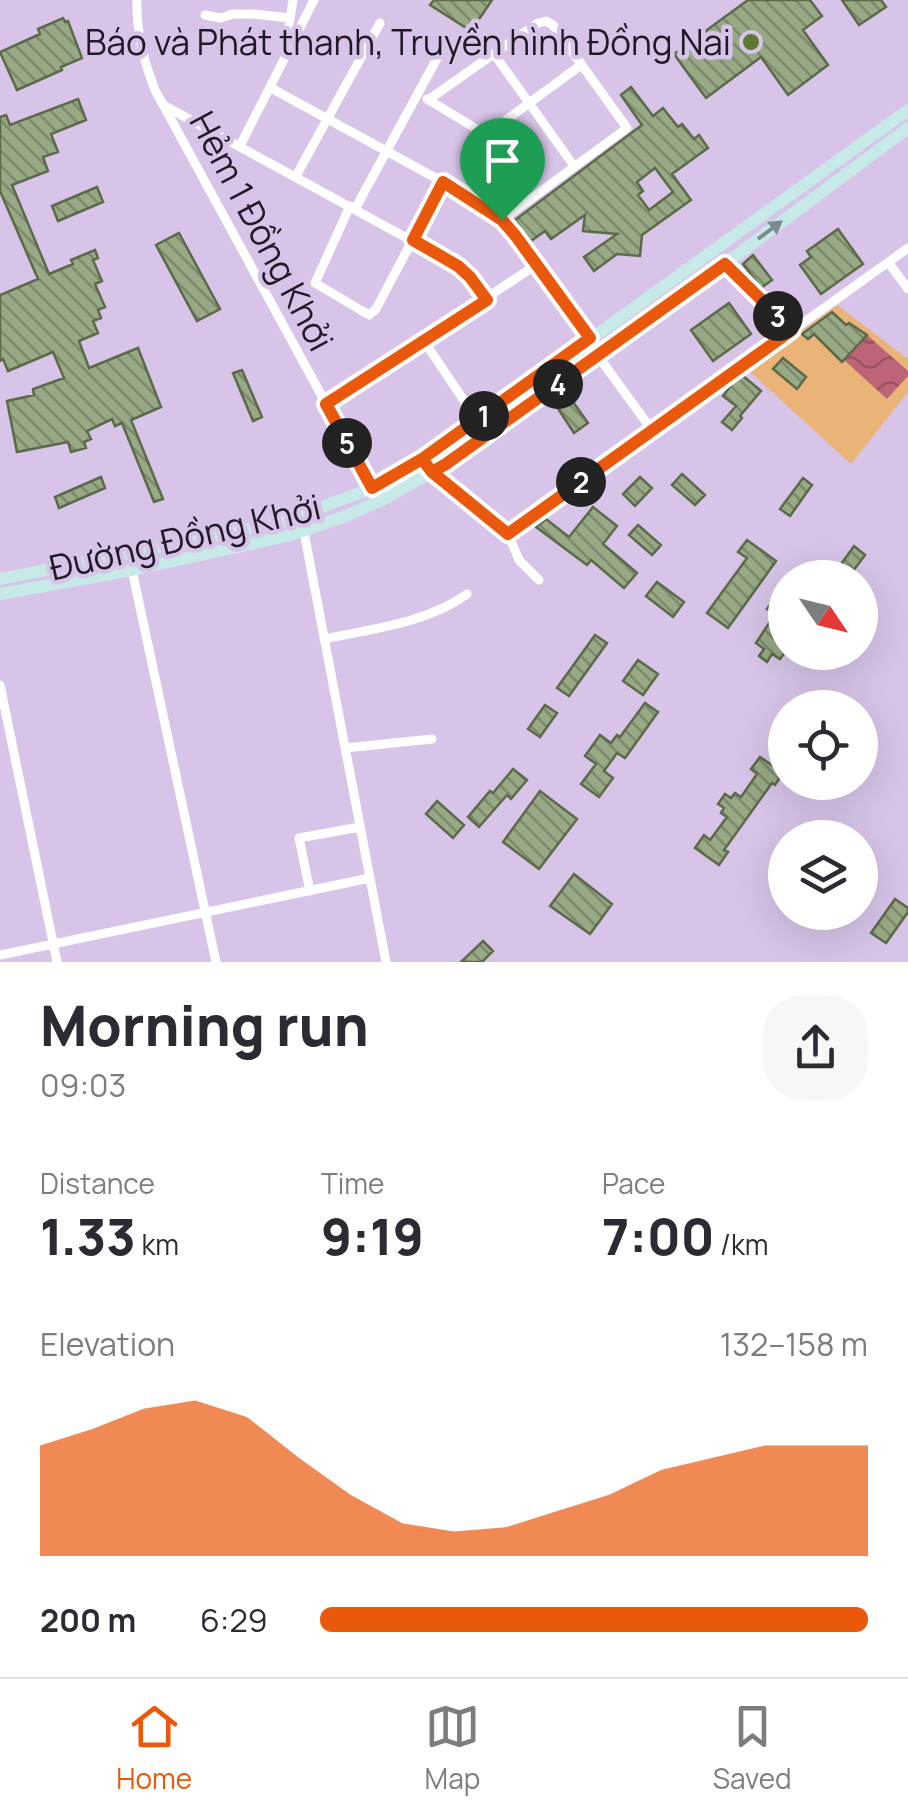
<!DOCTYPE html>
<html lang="en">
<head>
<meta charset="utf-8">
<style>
	:root { --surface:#fff; --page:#f7f7f7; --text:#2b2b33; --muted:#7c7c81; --line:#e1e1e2; --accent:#ea580c }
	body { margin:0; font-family:Manrope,sans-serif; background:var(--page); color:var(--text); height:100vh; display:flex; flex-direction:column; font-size:38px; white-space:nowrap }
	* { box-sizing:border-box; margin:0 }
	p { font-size:32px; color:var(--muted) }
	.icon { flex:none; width:55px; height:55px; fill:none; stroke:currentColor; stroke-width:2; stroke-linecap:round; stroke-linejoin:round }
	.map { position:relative; height:962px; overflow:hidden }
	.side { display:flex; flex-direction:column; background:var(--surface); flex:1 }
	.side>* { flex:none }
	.needle { width:65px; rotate:125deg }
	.controls { position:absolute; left:768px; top:560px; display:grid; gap:20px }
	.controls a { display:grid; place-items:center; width:110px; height:110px; border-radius:50%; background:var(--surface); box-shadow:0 10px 40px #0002; font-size:50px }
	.pin { position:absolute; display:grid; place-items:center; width:85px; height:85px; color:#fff; margin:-102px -42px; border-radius:50% 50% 50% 0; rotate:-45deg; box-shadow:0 0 10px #0007 }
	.pin .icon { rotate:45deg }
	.km { position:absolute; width:50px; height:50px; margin:-25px; border-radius:50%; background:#222; color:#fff; font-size:28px; line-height:50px; text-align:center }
	.round { display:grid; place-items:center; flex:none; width:105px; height:105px; border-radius:40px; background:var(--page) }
	.summary { display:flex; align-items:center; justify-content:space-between; height:170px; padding:0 40px }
	h1 { font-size:55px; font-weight:800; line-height:75px }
	.metrics { display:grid; grid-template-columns:repeat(3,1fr); gap:15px; height:170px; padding:10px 40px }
	.metrics div { display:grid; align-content:center }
	.metrics b { font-size:50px; font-weight:800 }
	.metrics small { font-size:28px; font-weight:400 }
	.metrics p { font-size:28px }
	.chart { height:280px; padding:20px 40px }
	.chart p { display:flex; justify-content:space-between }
	.chart svg { width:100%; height:180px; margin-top:10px; fill:var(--accent); opacity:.7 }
	ul { padding:0 40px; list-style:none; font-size:32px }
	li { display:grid; grid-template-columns:160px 120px 1fr; align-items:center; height:75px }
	li i { height:25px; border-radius:12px; background:var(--accent) }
	.tab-bar { display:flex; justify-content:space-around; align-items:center; height:140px; border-top:2px solid var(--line); background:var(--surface); font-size:28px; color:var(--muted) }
	.tab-bar a { display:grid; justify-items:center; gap:5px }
	.tab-bar .current { color:var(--accent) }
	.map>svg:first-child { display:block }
</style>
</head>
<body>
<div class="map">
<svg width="908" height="962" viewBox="0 0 908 962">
	<defs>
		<pattern id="water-waves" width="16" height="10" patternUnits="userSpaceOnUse" patternTransform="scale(2.5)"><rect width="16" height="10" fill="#bd6577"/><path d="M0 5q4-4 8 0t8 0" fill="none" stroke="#995261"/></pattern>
		<pattern id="building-back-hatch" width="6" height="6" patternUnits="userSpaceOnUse" patternTransform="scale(2.5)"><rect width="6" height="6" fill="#98a985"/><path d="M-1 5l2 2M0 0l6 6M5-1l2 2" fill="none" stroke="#7c896d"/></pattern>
	</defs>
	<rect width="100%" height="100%" fill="#d7c4e8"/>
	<path fill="#eab377" d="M837 305 908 359V392L851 464 748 370Z"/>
	<path fill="url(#water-waves)" d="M867 335 908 371V376L887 399 844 360Z"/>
	<path fill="url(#building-back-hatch)" stroke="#5b6a49" stroke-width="2.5" fill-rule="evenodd" d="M434 0H492L471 31 430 5Z
		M748 0H810L822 16 803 30 828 65 788 95 761 57 706 98 674 54Z
		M842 0H881L886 7 859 25Z
		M63 18 65 22 68 21 82 58 61 67 62 70 17 90 0 52 40 34 38 29Z
		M631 87 653 116 663 108 678 127 682 124 694 139 699 135 708 148 672 174 691 200 642 235 640 256 617 254 594 271 584 257 617 234 583 231 585 215 551 239 545 231 531 241 515 220 642 125 621 95ZM655 168 673 192 649 210 638 195 643 191 637 182Z
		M78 99 86 120 51 134 58 152 43 157 48 171 12 185 49 274 73 264 71 260 95 250 98 258 93 260 102 281 95 284 105 307 98 310 101 318 93 321 98 333 79 341 89 368 138 348 161 407 131 420 163 499 154 502 122 423 115 426 112 419 87 431 91 439 84 442 86 448 71 452 68 442 17 452 7 401 34 395 33 389 64 378 53 352 8 371 3 359 0 361V295L38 279 0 191V117L6 115 10 125Z
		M97 187 103 202 58 221 52 206Z
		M838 229 863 264 821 294 800 265 811 257 807 251Z
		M179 233 220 309 197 321 156 245Z
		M753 255 772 280 761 288 743 264Z
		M729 303 751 334 713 361 691 330Z
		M832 312 846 325 849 323 867 335 842 362 814 334 808 339 802 334Z
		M783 358 806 377 797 389 773 369Z
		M242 370 262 417 253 421 233 373Z
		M743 376 761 391 740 416 742 418 732 430 722 422 736 406 723 396 733 383Z
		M566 392 588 423 574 433 553 401Z
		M682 474 705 495 695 505 672 485Z
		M101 477 105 488 59 508 55 497Z
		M640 477 652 488 635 506 623 494Z
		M803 478 812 485 790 516 780 509Z
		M593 507 617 526 603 544 637 573 624 588 591 560 587 565 536 527 546 519 569 537Z
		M638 525 661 545 652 555 629 535Z
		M747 540 776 561 728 628 707 613 747 558 738 552Z
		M854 546 865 555 850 575 839 567Z
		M657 582 684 602 673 617 646 596Z
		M778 594 785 599V652L780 659 772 654 767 662 759 656 764 649 756 643 775 614 767 609Z
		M595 635 607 643 569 696 557 688Z
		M638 660 658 674 643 695 623 681Z
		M645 703 658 712 625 758 617 753 604 771 613 778 599 797 581 784 596 764 585 756 600 735 611 743 617 735 620 737Z
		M545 705 557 713 540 737 528 729Z
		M760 757 783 773 775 785 772 783 724 850 728 852 719 865 695 848 704 835 710 840 727 817 721 813 724 808 718 804 725 794 731 798 735 793 741 797 757 774 751 769Z
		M513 769 527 780 511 799 507 795 479 827 468 817 490 791 493 793Z
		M540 791 577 819 539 869 503 842Z
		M437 801 464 825 453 838 426 814Z
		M574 874 612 904 590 934 550 906Z
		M895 899 908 908V912L886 943 871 933Z
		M483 941 493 951 482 962H461Z"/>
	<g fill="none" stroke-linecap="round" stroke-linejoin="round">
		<path stroke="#fff" stroke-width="9" d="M137 0C136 30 144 62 155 90L372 488
			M205 15 221 18 233 14H253L290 18
			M285 51 293 0
			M494 54 574 166
			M271 88 443 182 500 219 515 235 591 338
			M427 99 485 134
			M428 100 538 23 546 21 553 25 627 128 502 220
			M165 106 458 266 470 277 487 300
			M240 146 314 0
			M296 176 380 23
			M525 203 485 148 483 137 581 65
			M350 206 315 283 369 315 376 309 443 182
			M355 209 447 40
			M888 262 908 289
			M725 264 792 330
			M424 341 477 420
			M598 356 652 430
			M326 404 536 265
			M431 472 508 534 519 560 539 580
			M304 532 386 962
			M508 534 908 248
			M132 570 216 962
			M324 639C372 629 427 623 467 594
			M0 685 57 962
			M345 748 432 739
			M310 891 299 838 360 827
			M0 955 370 878"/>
		<path stroke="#c7e9e7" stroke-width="12" d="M0 579 282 522 372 488 437 450 908 110
			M0 594 132 570 287 536 346 516 382 500 446 464 725 264 908 128"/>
	</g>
	<defs><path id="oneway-solid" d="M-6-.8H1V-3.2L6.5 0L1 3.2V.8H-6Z" transform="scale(2.5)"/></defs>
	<use fill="#7c8b90" href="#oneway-solid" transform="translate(770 230) rotate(-37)"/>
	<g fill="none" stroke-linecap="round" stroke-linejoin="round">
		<g stroke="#fff" stroke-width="20">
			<path id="route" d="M502 220 515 235 590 338 422 459 432 472 508 534 792 330 725 264 446 464 432 472 422 459 372 488 326 404 487 300 470 277 458 266 413 240 443 182 502 220"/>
		</g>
		<use href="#route" stroke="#ea580c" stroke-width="12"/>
	</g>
	<circle fill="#5b792f" stroke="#d7c4e8" stroke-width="4" cx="751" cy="42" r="10"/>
	<g text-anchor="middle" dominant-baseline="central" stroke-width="9" stroke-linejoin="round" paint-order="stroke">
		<g font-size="35" fill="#201926" stroke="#d7c4e8" text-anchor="end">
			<text x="731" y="42">Báo và Phát thanh, Truyền hình Đồng Nai</text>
		</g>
		<g font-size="35" fill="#201926" stroke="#d7c4e8">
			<text transform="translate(262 231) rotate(62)">Hẻm 1 Đồng Khởi</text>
			<text transform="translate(185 537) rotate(-13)">Đường Đồng Khởi</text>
		</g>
	</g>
</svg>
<div class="controls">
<a><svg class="needle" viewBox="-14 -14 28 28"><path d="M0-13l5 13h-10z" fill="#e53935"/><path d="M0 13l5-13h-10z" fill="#7c7c81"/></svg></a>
<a><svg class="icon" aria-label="locate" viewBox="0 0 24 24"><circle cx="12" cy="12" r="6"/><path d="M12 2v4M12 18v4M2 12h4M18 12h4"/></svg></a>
<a><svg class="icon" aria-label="layers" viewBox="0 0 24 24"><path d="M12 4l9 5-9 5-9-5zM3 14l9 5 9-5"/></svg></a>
</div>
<div class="pin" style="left:502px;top:220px;background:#1e9e55"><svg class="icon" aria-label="arrive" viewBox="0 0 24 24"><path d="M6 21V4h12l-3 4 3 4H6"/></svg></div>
<b class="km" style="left:484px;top:416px">1</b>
<b class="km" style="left:581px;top:482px">2</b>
<b class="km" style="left:778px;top:316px">3</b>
<b class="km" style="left:558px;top:384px">4</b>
<b class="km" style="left:347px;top:443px">5</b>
</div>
<section class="side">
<div class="summary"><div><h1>Morning run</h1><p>09:03</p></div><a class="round"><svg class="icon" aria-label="share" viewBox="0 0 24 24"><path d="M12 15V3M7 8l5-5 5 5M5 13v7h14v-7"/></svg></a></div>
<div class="metrics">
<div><p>Distance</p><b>1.33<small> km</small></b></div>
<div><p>Time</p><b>9:19</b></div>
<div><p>Pace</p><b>7:00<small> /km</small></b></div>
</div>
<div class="chart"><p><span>Elevation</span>132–158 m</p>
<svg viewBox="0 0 160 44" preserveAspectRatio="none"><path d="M0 44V17L10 13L20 8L30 6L40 10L50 20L60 29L70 36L80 38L90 37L100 33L110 29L120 23L130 20L140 17L150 17L160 17V44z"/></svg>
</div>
<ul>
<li><b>200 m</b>6:29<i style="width:100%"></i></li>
</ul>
</section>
<nav class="tab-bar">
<a class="current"><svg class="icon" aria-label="home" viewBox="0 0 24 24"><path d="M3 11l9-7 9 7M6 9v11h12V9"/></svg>Home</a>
<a><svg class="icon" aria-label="map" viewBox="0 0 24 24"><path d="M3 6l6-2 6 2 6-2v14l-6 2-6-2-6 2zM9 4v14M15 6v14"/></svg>Map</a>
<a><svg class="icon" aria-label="saved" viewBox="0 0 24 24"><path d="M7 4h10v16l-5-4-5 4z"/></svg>Saved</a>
</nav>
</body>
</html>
